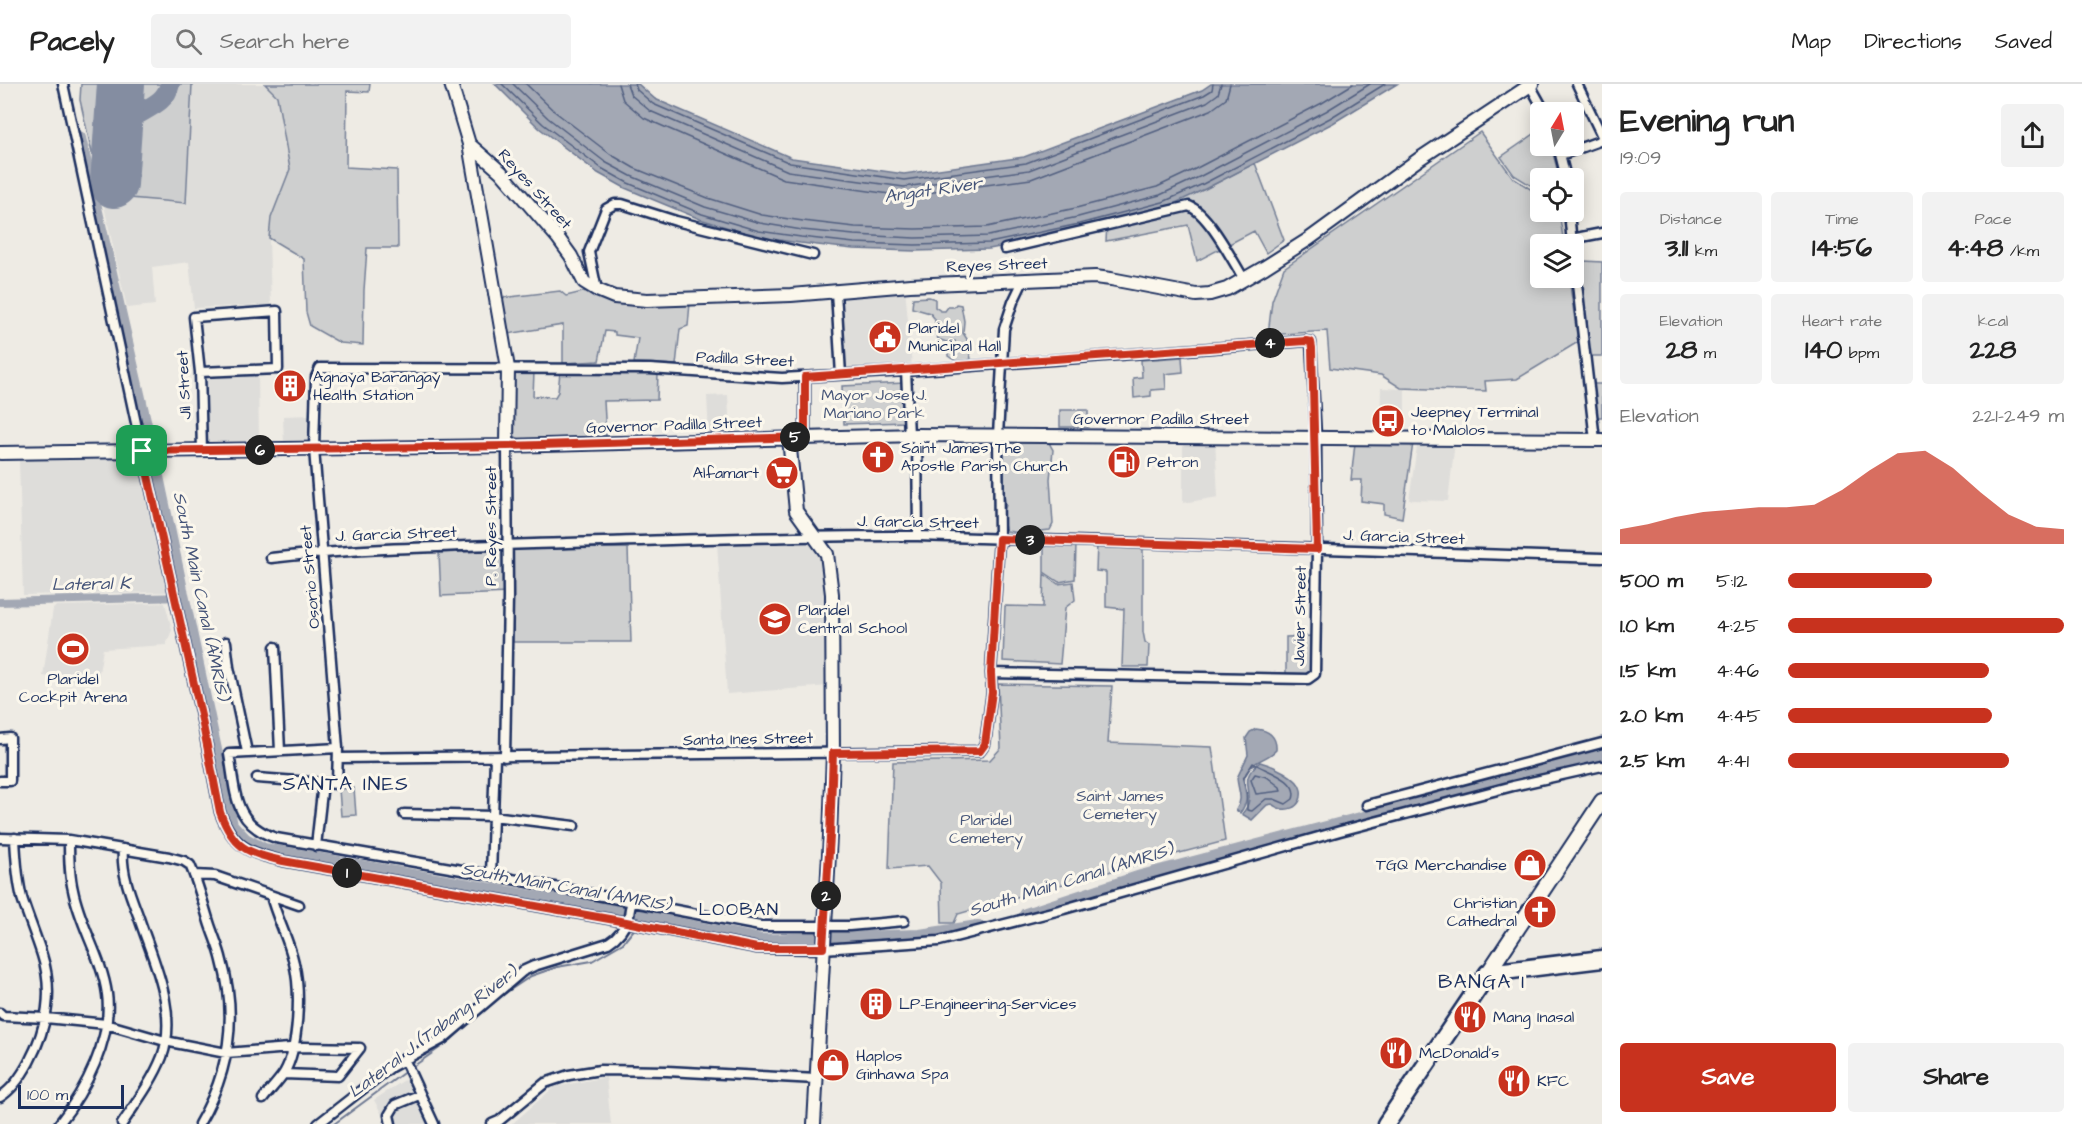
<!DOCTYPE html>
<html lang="en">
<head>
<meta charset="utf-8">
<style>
	:root { --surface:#fff; --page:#f2f2f2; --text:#222; --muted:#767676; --line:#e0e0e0; --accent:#c8321e }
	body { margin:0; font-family:"Architects Daughter",sans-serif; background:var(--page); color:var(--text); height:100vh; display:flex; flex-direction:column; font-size:22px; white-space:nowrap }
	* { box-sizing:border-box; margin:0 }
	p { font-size:20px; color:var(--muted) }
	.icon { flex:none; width:33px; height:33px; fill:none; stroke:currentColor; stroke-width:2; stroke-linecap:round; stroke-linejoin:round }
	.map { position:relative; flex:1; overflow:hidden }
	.details { display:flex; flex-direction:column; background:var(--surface); width:480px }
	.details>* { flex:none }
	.needle { width:39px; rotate:10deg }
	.fabs { position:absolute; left:1530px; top:18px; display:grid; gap:12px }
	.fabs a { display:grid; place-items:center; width:54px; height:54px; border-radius:6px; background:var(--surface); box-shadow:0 3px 15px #0003; font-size:30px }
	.scale { position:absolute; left:18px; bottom:15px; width:106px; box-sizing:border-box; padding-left:6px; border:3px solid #1b2f5e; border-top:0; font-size:16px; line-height:21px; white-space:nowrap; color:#1b2f5e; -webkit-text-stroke:4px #fbf7ec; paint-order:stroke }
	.pin { position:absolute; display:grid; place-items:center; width:51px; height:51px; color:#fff; margin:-26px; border-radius:12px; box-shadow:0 3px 9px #0006 }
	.km { position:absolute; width:30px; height:30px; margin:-15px; border-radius:50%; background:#222; color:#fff; font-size:16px; line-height:30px; text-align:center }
	.round { display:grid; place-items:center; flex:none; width:63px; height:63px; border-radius:6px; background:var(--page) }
	.summary { display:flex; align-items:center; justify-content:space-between; height:102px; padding:0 18px }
	h1 { font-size:33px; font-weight:700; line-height:45px }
	.metrics { display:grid; grid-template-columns:repeat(3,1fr); gap:9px; height:102px; padding:6px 18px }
	.metrics div { display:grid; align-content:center; border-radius:6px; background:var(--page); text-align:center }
	.metrics b { font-size:26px; font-weight:700 }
	.metrics small { font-size:16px; font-weight:400 }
	.metrics p { font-size:16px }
	.chart { height:168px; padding:12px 18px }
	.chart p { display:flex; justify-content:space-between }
	.chart svg { width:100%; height:108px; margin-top:6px; fill:var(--accent); opacity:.7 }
	.action { display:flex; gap:12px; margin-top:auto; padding:12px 18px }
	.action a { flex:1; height:69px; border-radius:6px; background:var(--accent); color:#fff; font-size:24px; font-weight:700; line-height:69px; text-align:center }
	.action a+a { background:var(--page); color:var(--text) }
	ul { padding:0 18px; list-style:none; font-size:20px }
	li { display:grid; grid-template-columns:96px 72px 1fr; align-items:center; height:45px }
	li i { height:15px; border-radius:8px; background:var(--accent) }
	header { display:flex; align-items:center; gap:36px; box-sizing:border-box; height:84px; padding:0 30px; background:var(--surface); border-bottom:2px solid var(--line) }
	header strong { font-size:28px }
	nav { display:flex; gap:33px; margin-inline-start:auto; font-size:21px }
	.search { width:420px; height:54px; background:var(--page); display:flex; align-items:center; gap:15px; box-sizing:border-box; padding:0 21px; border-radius:6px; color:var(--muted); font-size:22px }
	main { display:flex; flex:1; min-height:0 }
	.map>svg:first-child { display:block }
</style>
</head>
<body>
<header>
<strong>Pacely</strong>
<div class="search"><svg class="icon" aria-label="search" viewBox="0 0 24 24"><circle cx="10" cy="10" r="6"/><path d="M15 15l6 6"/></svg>Search here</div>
<nav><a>Map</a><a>Directions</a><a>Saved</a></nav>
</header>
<main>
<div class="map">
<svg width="1602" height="1040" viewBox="0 0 1602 1040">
	<rect width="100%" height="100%" fill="#eeebe4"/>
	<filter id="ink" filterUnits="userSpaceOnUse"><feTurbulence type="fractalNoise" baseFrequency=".0167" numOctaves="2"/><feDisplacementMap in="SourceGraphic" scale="12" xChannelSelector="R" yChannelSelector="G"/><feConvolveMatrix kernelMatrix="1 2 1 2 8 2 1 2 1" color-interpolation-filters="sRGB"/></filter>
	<g filter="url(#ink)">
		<path fill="#deddda" d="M81 0H265L277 12 290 85 271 134 269 154 271 221 194 224 189 178 152 183 155 221 127 224 80 16Z
			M905 203 912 283 844 289 839 210Z
			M258 291 259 358 205 359 204 292Z
			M1381 304 1405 305V347H1380Z
			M728 311 730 351 709 352 707 312Z
			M311 331 312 361 284 362 283 332Z
			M1215 354 1218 413 1183 419V355Z
			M1418 356 1455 358 1448 417 1409 416Z
			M131 375 145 392 168 508 23 511 19 376Z
			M812 454 823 478 826 496 828 602 727 610 717 459Z
			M165 519 172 546 166 561 103 565 97 600 43 592 53 525 56 522Z
			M409 993 430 1040H387L374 1016Z
			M606 993 611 1040H512L554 1003Z"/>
		<path fill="#cecfcf" stroke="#747f96" stroke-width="1.5" d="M81 0H104L97 91 80 16Z
			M138 0H164C162 14 149 20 137 12Z
			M175 0H192L186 119 130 114 135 41C145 22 171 28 175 0Z
			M265 0H370L369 8 347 7 346 83 397 86 398 164H367L364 206 363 261 340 259 310 242 306 228 304 175 269 154 271 134 290 85 277 12Z
			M1540 46V62H1551L1559 92V94H1540V107L1514 91 1501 73Z
			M1480 48 1513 94 1540 111V128H1559L1564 160H1540V194H1569L1578 258 1517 295 1485 297 1486 307 1401 304 1381 291 1330 284 1327 247 1268 251 1272 217 1284 184Z
			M1255 79 1284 156 1266 169 1254 147 1197 177 1188 141 1106 157 1107 140 1205 105Z
			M1584 177 1602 178V272H1592L1590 269 1579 180Z
			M560 207 566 212 587 207 690 219 688 242 680 245 676 281 634 279 638 254 615 251V248L605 247 599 277 563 279V241L508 250 501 214Z
			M929 213 935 215V223L941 227H945L948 223H954L956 220 961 221 964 237 963 249 967 255 971 275C962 281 956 278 948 272V267L954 263 955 257 946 258 938 255 935 247V235L930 229 912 224 913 214Z
			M1182 273 1183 288 1165 290 1166 305 1151 306V312L1134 314 1133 294 1142 293 1141 276Z
			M514 288H534L533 312 555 313 558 308 560 288 658 290 657 316 604 317 606 352 519 355 514 352Z
			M905 299 906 338 844 340 842 302Z
			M1592 300H1602V333H1596Z
			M1060 326H1088V343H1060Z
			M1009 355 1048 357 1053 366 1050 395 1053 440 1050 446 1022 449 1006 447C1002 437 1002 431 1006 421 1003 408 999 392 1004 379L1000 369V359Z
			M1355 359H1413L1402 434 1384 430V420L1361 417 1362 396H1351Z
			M1044 459 1076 460 1075 495 1059 498 1044 488Z
			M1097 460 1143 463V548L1145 558 1149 561 1148 583H1122L1124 525 1106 523V488L1096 487Z
			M628 464 631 558H513V465Z
			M505 466 507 509 441 512 439 469Z
			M1044 490 1058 500 1073 498 1075 516 1065 524 1060 580 1003 577 1005 522 1043 523Z
			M1313 552 1312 587 1310 590 1286 589V553Z
			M998 600 1112 602 1108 659 1212 663 1225 757 1048 804 958 830 954 839H942L941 799 928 782 889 785 893 678 990 676 1001 664Z
			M354 704 356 731 341 732 339 705Z"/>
		<path fill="#a3a8b4" stroke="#6d7892" stroke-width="1.5" d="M495 0H638L655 15 792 74 904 90 1024 73 1202 6 1211 0H1397L1333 39 1205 105 1165 124 1031 157 989 165 915 167 853 165 800 159 758 153 700 135 625 104 598 89 539 44Z
			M1256 645C1269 646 1277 653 1276 666 1267 676 1253 676 1246 689 1239 704 1254 710 1240 729L1236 726C1244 714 1238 707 1237 694L1248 671 1246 654 1250 648Z
			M1260 678C1272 681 1299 693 1301 706 1304 724 1284 731 1272 720L1267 721 1252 736 1242 730C1261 707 1233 699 1260 678Z"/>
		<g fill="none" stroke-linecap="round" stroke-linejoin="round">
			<path stroke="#515f80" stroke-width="1.5" d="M502 0 543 40 601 84 628 99 702 130 759 147 801 153 854 159 915 161 989 159 1079 140 1163 118 1203 100 1330 34 1385 0
				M513 0 548 34 605 78 631 92 705 123 760 139 802 146 854 151 915 154 988 152 1078 133 1160 111 1199 93 1326 27 1370 0
				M526 0 554 27 610 70 634 84 708 114 762 131 803 137 855 143 915 145 987 143 1076 124 1157 103 1195 85 1322 19 1353 0
				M618 0 623 16 644 34 784 95 904 112 1031 95 1211 26 1226 15 1230 0
				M627 0 631 11 650 27 788 87 904 103 1029 86 1207 18 1218 10 1221 0
				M635 0 637 6 653 20 790 79 904 96 1026 79 1204 11 1212 6 1213 0
				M1253 679C1265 687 1300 695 1293 715L1286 720 1274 715H1266L1252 727 1247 726V710L1243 695Z
				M1255 690 1267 693 1280 703 1281 707 1256 710 1251 696Z"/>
			<path stroke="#6d7892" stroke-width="2" d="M639 838 643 834
				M411 984 451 956 492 918 531 892 557 883 592 877 623 859 636 843
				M334 1040 406 987"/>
			<path stroke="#a3a8b4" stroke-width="8" d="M0 518 183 513"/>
			<path stroke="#a3a8b4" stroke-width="14" d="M79 54 156 388 231 741 245 756 264 766 601 825 762 857 920 852 978 843
				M1026 831 1141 793 1391 727 1440 711 1602 673"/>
			<path stroke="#848da1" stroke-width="20" d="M138 30C152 22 166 17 170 0
				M118 48 138 30 121 9"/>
			<path stroke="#848da1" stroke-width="48" d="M114 100 121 0"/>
			<g stroke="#1b2f5e" stroke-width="13">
				<path id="street" d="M63 0 142 367
					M1577 0 1602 52
					M1530 1 1545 28
					M1558 62 1566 94
					M1561 71 1602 56
					M1569 128 1572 160
					M1571 155 1602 149
					M1005 165 1189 122C1209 130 1232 176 1244 195
					M1574 174 1595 356
					M597 206 589 168 606 125 615 120H622L676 137 813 171
					M836 208 841 291
					M906 287 909 351
					M200 288 278 285 277 227 194 233 200 288 202 367
					M805 293V353
					M917 351 918 452
					M131 367 144 381 148 392 202 636 220 728C233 763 249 769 283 777L626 838 757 864 823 865 939 857 1064 825 1340 747 1513 702 1602 682
					M271 474C369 463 468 462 567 459 684 456 801 451 918 452L1602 474
					M226 558 229 583 247 668
					M275 563 280 667
					M0 655 10 654V697H0
					M338 664 229 670C236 709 233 740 276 754L491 791 760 842H849L904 837
					M505 673 508 513 507 362
					M338 674 980 667 985 660 992 608 991 589 999 455 998 351 1004 245 1013 218 1023 197
					M257 694 337 700 338 664 314 365 316 293 320 284 650 285 782 294 906 287 1306 257 1311 258 1316 352 1317 465 1315 590 1308 595 991 589
					M1367 721 1602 659
					M404 730 493 732 574 742
					M0 754 69 756 169 773 184 777 190 781C198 799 203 819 209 838 213 851 219 863 222 877 238 935 229 989 199 1040
					M316 762 323 699
					M194 791 215 792 299 821
					M491 791 495 673
					M0 929 3 932 46 934 106 940 165 957 226 969 303 963 360 964
					M404 975 434 1040
					M284 990 338 992 360 964
					M0 1013C13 1005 22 991 29 978 47 944 54 908 42 871 36 852 28 833 22 814 17 794 16 775 15 754
					M263 1015C270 1006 278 998 284 989 299 964 301 907 294 879 289 856 277 835 271 812
					M59 1040C85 1007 113 954 107 910 102 874 80 842 73 806 69 790 69 773 69 756
					M122 1040C136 1019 153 996 162 973 179 927 152 874 138 831 130 810 121 788 123 765
					M318 1040 391 983 443 955 523 887 534 882 608 859C618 853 625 844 629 832 630 826 629 823 633 818
					M391 1040 389 1031 395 1021 419 1011
					M492 1040 499 1037 545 999 569 991 600 986 667 987 816 995"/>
			</g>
			<g stroke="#1b2f5e" stroke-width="16">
				<path id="secondary" d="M451 0 469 60 508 284 507 362
					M469 60 501 88 558 154 571 172 584 198 597 206 614 213 647 216 791 211 910 201 1095 193 1111 195 1196 211 1210 210 1227 205 1265 183 1309 155 1419 75 1532 0
					M789 354 796 427 827 470 832 510 833 669 830 752 814 1040
					M0 369 507 362 917 351 1602 356"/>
			</g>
			<g stroke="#1b2f5e" stroke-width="18">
				<path id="primary" d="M1488 889 1602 717"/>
			</g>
			<g stroke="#1b2f5e" stroke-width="21">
				<path id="highway" d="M1386 1040 1488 889 1602 875"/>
			</g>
			<use href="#street" stroke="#fbf7ec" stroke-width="8"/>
			<use href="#secondary" stroke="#fbf7ec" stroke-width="12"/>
			<use href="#primary" stroke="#fbf7ec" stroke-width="14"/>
			<use href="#highway" stroke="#fbf7ec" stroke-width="16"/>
		</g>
	</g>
	<g fill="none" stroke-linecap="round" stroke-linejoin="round" filter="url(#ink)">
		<g stroke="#fff" stroke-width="12">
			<path id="route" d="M1306 257 1311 258 1312 264 1317 465 999 455 991 589 992 608 985 660 980 667 833 669 830 752 823 864H757L626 838 283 777C247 769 233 764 220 728L202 636 148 392 144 381 131 367 507 362 805 353V293Z"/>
		</g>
		<use href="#route" stroke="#c8321e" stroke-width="8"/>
	</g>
	<defs>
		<g id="civic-disc" transform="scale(1.725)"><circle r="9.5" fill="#c8321e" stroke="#fbf7ec"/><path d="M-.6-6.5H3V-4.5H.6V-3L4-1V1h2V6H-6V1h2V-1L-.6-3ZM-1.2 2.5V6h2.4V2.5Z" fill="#fff"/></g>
		<g id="building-disc" transform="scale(1.725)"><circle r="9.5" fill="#c8321e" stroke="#fbf7ec"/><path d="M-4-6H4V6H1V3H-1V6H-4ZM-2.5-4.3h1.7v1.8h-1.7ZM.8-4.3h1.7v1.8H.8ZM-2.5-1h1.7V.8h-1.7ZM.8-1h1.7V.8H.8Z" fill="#fff"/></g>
		<g id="bus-disc" transform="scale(1.725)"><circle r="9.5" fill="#c8321e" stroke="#fbf7ec"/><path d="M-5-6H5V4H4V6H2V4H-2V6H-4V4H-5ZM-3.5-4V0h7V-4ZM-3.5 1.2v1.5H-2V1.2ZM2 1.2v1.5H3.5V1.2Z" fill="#fff"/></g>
		<g id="church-disc" transform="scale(1.725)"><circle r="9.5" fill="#c8321e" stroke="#fbf7ec"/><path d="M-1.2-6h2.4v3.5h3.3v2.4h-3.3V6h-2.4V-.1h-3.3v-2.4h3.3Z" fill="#fff"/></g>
		<g id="fuel-disc" transform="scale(1.725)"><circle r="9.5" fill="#c8321e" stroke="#fbf7ec"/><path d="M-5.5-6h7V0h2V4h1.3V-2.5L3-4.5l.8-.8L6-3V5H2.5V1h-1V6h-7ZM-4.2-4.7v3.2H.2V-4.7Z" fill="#fff"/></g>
		<g id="supermarket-disc" transform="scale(1.725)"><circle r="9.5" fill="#c8321e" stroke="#fbf7ec"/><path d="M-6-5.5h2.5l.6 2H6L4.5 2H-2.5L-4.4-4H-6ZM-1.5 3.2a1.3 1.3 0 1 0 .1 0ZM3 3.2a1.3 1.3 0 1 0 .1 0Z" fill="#fff"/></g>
		<g id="school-disc" transform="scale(1.725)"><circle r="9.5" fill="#c8321e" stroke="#fbf7ec"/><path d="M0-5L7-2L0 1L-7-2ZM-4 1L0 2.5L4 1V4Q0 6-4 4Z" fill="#fff"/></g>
		<g id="stadium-disc" transform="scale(1.725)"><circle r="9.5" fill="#c8321e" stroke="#fbf7ec"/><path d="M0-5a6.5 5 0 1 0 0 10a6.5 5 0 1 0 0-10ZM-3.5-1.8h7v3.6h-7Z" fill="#fff"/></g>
		<g id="shop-disc" transform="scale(1.725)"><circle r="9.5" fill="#c8321e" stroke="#fbf7ec"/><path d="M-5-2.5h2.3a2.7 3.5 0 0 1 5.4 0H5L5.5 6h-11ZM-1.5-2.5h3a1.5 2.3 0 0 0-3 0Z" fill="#fff"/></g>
		<g id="restaurant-disc" transform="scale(1.725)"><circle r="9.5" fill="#c8321e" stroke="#fbf7ec"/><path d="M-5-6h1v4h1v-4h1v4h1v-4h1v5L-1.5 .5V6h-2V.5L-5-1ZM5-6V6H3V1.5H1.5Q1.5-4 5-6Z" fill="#fff"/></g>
	</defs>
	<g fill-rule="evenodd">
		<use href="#civic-disc" x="885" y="253"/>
		<use href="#building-disc" x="290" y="302"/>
		<use href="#bus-disc" x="1388" y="337"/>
		<use href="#church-disc" x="878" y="373"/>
		<use href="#fuel-disc" x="1124" y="378"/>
		<use href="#supermarket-disc" x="782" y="389"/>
		<use href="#school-disc" x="775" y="535"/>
		<use href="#stadium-disc" x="73" y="565"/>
		<use href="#shop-disc" x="1530" y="781"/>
		<use href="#church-disc" x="1540" y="828"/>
		<use href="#building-disc" x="876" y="920"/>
		<use href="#restaurant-disc" x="1470" y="933"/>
		<use href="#restaurant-disc" x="1396" y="969"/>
		<use href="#shop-disc" x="833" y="981"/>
		<use href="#restaurant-disc" x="1514" y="997"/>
	</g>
	<g text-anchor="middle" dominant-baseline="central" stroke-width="6" stroke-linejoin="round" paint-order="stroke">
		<g font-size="16" fill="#1b2f5e" stroke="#fbf7ec">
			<text transform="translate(535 105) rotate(48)">Reyes Street</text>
			<text transform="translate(997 181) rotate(-2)">Reyes Street</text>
			<text transform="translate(745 275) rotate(3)">Padilla Street</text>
			<text transform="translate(184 301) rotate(-93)">Jil Street</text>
			<text x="1161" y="335">Governor Padilla Street</text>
			<text transform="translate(674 341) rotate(-2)">Governor Padilla Street</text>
			<text transform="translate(918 438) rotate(1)">J. Garcia Street</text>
			<text transform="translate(491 442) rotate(-90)">P. Reyes Street</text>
			<text transform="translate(396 450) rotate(-2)">J. Garcia Street</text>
			<text transform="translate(1404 453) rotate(2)">J. Garcia Street</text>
			<text transform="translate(310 493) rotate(-95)">Osorio Street</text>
			<text transform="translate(1300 532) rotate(-89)">Javier Street</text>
			<text transform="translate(748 655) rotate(-1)">Santa Ines Street</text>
		</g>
		<g font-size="16" fill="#1b2f5e" stroke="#fbf7ec" text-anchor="start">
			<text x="908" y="244">Plaridel<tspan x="908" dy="18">Municipal Hall</tspan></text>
			<text x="313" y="293">Agnaya Barangay<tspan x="313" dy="18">Health Station</tspan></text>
			<text x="1411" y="328">Jeepney Terminal<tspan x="1411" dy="18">to Malolos</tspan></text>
			<text x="901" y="364">Saint James The<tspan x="901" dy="18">Apostle Parish Church</tspan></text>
			<text x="1147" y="378">Petron</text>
			<text x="759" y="389" text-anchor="end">Alfamart</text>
			<text x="798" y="526">Plaridel<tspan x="798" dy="18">Central School</tspan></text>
			<text x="73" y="595" text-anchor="middle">Plaridel<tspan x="73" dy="18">Cockpit Arena</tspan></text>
			<text x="1507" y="781" text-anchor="end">TGQ Merchandise</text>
			<text x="1517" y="819" text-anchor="end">Christian<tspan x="1517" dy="18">Cathedral</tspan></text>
			<text x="899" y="920">LP-Engineering-Services</text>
			<text x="1493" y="933">Mang Inasal</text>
			<text x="1419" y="969">McDonald's</text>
			<text x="856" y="972">Haplos<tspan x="856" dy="18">Ginhawa Spa</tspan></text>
			<text x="1537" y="997">KFC</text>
		</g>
		<g font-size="16" fill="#48577a" stroke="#fbf7ec">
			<text x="874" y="311">Mayor Jose J.<tspan x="874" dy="18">Mariano Park</tspan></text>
			<text x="1120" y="712">Saint James<tspan x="1120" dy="18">Cemetery</tspan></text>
			<text x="986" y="736">Plaridel<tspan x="986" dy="18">Cemetery</tspan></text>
		</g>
		<g font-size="18" font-style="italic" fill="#445378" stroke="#fbf7ec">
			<text transform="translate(933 106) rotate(-8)">Angat River</text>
			<text transform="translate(91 500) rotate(-1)">Lateral K</text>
			<text transform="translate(201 512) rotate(78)">South Main Canal (AMRIS)</text>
			<text transform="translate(1071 796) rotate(-17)">South Main Canal (AMRIS)</text>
			<text transform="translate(566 803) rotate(10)">South Main Canal (AMRIS)</text>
			<text transform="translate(433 948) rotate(-37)">Lateral J (Tabang River)</text>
		</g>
		<g font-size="18" letter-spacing="1.5" fill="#1b2f5e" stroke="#fbf7ec">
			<text x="739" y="825">LOOBAN</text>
		</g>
		<g font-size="20" letter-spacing="1.5" fill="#1b2f5e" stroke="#fbf7ec">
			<text x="346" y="700">SANTA INES</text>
			<text x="1482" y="898">BANGA I</text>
		</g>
	</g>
</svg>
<div class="fabs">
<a><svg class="needle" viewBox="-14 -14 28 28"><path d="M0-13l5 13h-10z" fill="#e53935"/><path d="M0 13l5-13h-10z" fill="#767676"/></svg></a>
<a><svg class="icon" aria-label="locate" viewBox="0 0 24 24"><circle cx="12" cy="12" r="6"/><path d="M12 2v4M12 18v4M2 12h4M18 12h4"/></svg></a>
<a><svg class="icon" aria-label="layers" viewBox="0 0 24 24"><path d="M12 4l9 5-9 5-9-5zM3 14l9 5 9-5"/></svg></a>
</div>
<div class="scale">100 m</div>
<div class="pin" style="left:142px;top:367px;background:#1e9e55"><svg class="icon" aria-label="arrive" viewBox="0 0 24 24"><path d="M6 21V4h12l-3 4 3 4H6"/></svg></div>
<b class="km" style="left:347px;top:789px">1</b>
<b class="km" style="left:826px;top:812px">2</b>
<b class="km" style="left:1030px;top:456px">3</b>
<b class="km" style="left:1270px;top:259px">4</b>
<b class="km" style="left:795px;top:353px">5</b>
<b class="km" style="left:260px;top:366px">6</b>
</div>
<section class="details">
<div class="summary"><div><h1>Evening run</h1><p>19:09</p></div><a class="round"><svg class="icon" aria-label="share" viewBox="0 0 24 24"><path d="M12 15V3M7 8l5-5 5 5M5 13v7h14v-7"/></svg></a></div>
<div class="metrics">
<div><p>Distance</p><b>3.11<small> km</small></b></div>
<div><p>Time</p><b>14:56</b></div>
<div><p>Pace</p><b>4:48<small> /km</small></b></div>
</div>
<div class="metrics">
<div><p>Elevation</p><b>28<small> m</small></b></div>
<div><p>Heart rate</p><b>140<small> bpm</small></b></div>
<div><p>kcal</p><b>228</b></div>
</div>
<div class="chart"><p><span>Elevation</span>221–249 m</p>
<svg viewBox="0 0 160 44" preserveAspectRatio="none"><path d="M0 44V38L10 36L20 33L30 31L40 30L50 29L60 29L70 28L80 22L90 14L100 7L110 6L120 13L130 23L140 32L150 37L160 38V44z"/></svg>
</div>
<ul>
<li><b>500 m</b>5:12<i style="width:52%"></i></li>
<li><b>1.0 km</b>4:25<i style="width:100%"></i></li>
<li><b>1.5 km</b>4:46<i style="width:73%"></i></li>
<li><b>2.0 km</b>4:45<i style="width:74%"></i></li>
<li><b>2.5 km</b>4:41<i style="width:80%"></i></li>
</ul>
<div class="action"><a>Save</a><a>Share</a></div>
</section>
</main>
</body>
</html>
